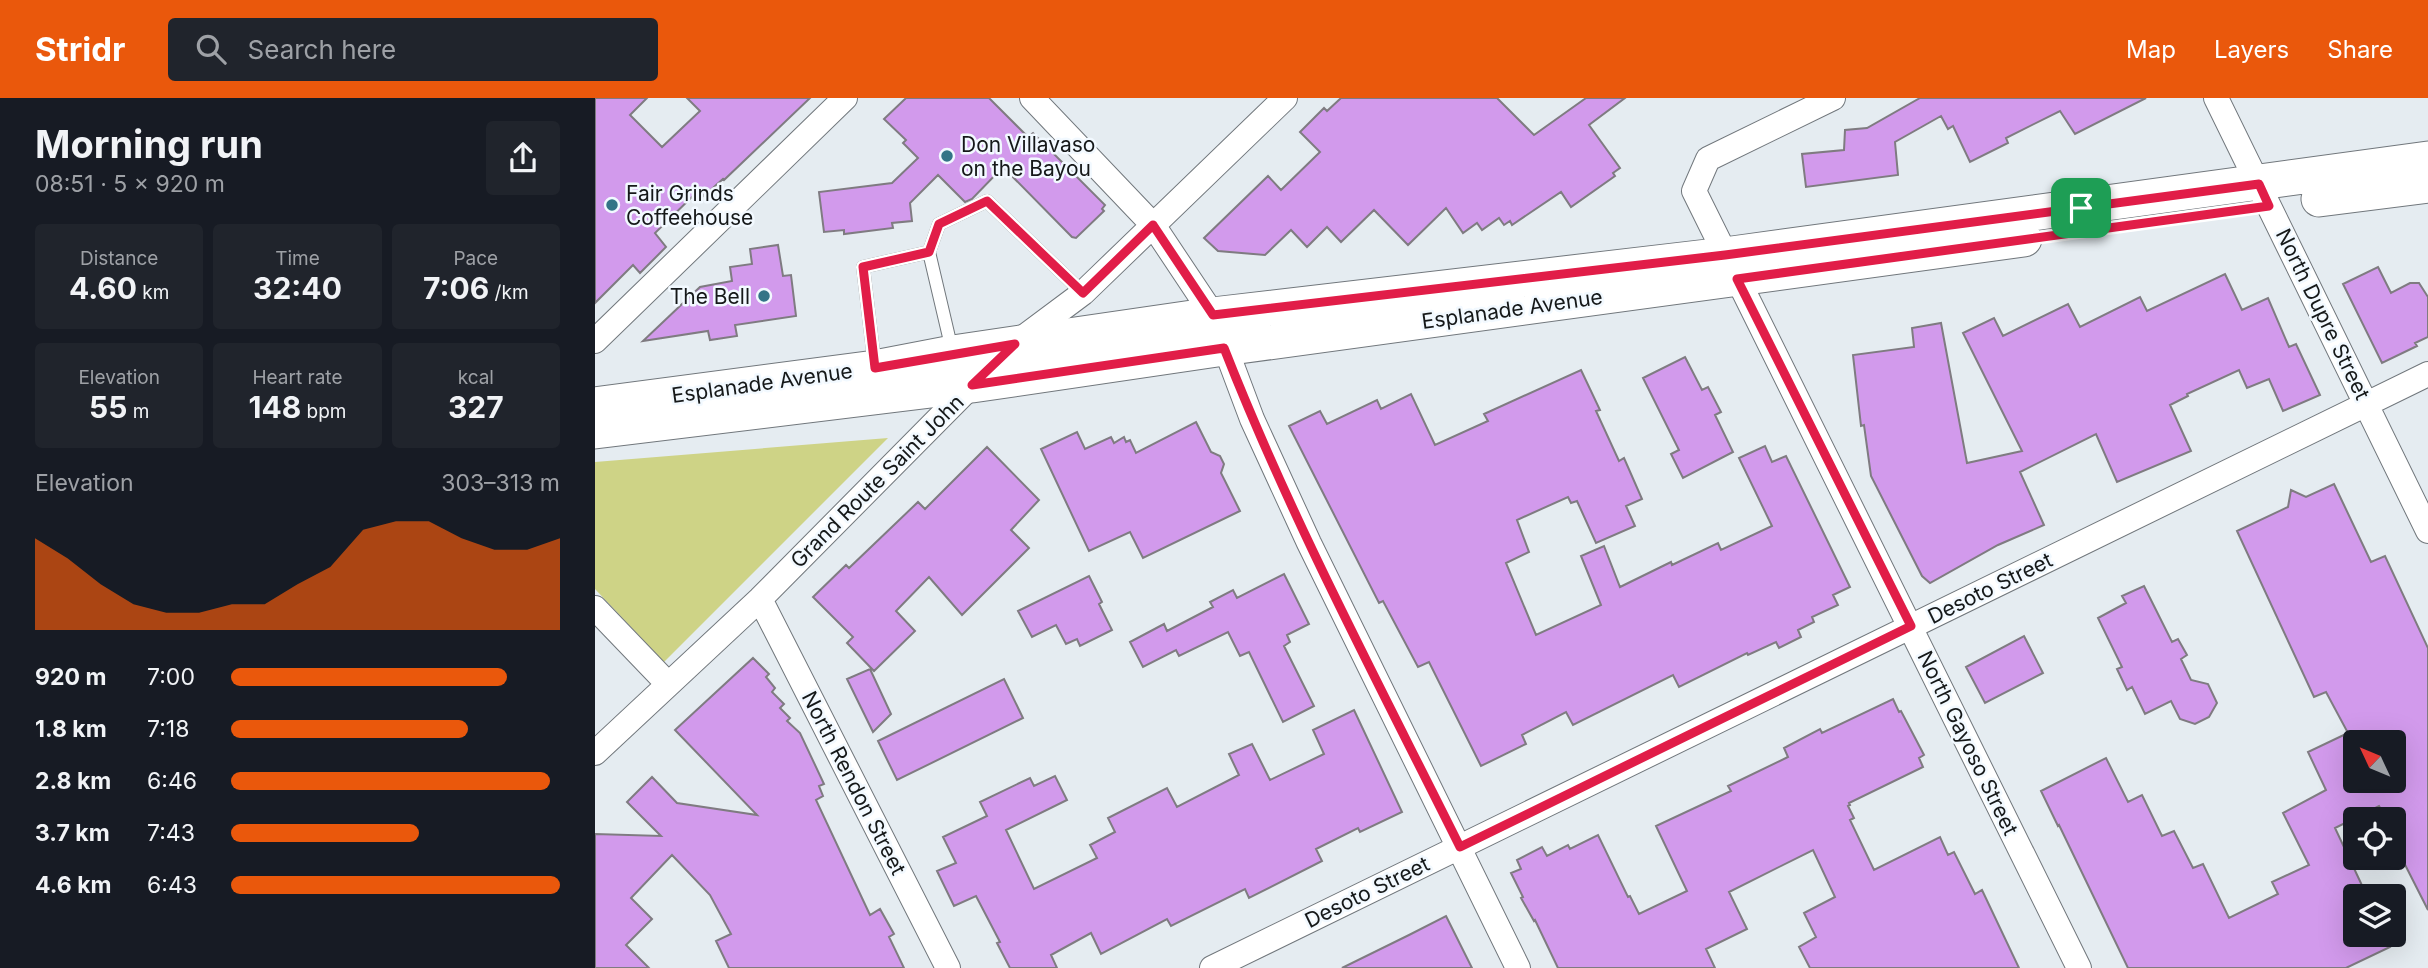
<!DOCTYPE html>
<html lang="en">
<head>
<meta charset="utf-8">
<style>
	:root { --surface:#171b24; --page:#20242c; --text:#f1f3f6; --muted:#9ea1a6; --accent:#ea580c }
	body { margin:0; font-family:Inter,sans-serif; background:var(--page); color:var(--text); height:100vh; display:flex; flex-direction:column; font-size:26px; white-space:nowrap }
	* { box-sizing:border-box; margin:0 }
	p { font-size:23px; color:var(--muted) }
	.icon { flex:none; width:38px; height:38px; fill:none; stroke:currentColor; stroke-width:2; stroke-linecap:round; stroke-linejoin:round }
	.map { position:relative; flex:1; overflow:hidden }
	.panel { display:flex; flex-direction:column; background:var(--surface); width:595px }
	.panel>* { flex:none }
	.needle { width:46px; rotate:314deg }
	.tools { position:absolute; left:1748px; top:632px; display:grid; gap:14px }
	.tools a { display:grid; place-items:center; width:63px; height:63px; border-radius:7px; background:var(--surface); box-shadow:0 7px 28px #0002; font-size:35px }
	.pin { position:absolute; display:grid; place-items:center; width:60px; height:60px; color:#fff; margin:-30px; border-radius:14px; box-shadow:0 4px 10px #0006 }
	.round { display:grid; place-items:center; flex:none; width:74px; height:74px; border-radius:7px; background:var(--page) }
	.head { display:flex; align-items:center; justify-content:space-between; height:119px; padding:0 35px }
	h1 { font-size:38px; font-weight:700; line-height:52px }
	.metrics { display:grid; grid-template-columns:repeat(3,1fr); gap:10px; height:119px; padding:7px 35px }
	.metrics div { display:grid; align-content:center; border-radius:7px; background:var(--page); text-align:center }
	.metrics b { font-size:30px; font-weight:700 }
	.metrics small { font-size:19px; font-weight:400 }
	.metrics p { font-size:19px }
	.chart { height:196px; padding:14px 35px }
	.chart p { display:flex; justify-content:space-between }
	.chart svg { width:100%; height:126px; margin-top:7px; fill:var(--accent); opacity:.7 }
	ul { padding:0 35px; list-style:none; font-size:23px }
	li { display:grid; grid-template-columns:112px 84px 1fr; align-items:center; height:52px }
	li i { height:18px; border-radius:9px; background:var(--accent) }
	header { display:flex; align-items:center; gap:42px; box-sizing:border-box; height:98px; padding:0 35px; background:var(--accent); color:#fff }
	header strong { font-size:33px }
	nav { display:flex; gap:38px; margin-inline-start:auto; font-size:24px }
	.search { width:490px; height:63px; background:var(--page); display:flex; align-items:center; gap:18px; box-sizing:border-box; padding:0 24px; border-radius:7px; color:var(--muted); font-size:26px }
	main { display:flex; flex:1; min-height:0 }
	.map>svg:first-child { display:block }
</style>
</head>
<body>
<header>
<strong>Stridr</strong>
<div class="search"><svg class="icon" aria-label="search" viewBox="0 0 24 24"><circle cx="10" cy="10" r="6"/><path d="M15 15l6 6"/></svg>Search here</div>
<nav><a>Map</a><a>Layers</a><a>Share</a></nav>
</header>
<main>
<section class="panel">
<div class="head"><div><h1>Morning run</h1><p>08:51 · 5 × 920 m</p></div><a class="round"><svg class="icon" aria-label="share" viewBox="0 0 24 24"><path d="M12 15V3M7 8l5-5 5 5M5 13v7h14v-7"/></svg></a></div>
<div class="metrics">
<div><p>Distance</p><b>4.60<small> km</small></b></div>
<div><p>Time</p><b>32:40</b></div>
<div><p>Pace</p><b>7:06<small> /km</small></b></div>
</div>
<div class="metrics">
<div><p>Elevation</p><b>55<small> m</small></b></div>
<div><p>Heart rate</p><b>148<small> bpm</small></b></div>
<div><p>kcal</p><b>327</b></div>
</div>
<div class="chart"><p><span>Elevation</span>303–313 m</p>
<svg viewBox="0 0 160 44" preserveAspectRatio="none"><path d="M0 44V12L10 19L20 28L30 35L40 38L50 38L60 35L70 35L80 28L90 22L100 9L110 6L120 6L130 12L140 16L150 16L160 12V44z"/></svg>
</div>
<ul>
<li><b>920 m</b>7:00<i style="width:84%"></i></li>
<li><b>1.8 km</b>7:18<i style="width:72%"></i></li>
<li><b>2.8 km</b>6:46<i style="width:97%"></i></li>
<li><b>3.7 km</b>7:43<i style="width:57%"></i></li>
<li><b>4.6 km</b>6:43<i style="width:100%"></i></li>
</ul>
</section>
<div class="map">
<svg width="1833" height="870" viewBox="0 0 1833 870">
	<rect width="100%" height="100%" fill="#e5ecf1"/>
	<path fill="#ced386" d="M293 340 69 564 0 491V364Z"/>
	<path fill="#d29aec" stroke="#7f7b81" stroke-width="2" fill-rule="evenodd" d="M0 0H52L35 17 67 49 105 13 92 0H215L129 82 128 81 109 98 104 92 60 135 71 149 45 175 38 167 0 205Z
		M311 0H394L433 39 438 35 510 107 507 111 509 113 481 140 477 139 408 69 377 101 370 104 343 77 315 105 317 123 297 125 298 130 249 136V132L229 134 224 94 297 85 323 60 308 45 311 42 289 21Z
		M746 0H902L939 37 991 0H1030L994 27 1025 70 1018 75 1020 78 976 109 966 94 917 127 915 123 909 127 904 120 887 132 882 125 868 135 851 110 813 147 779 112 746 144 732 129 712 149 696 132 670 157 623 153 609 140 673 78 686 92 725 54 705 34 729 10 732 13Z
		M1325 0H1551L1480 36 1465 13 1411 40 1413 45 1375 64 1358 28 1353 31 1346 18 1300 44 1303 77 1211 89 1207 56 1249 52 1250 32 1272 30Z
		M183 147 188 178 196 177 201 218 140 227 142 238 115 242 113 233 48 243 105 189 137 183 135 169 157 166 155 151Z
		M1783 169 1796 195 1815 185H1824L1833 199V239L1820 245 1822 248 1787 265 1748 186Z
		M1630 176 1647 212 1673 200 1694 249 1701 246 1725 297 1688 313 1674 281 1652 290 1644 272 1592 296 1593 298 1575 307 1596 353 1522 384 1501 336 1425 374 1449 427 1403 447 1335 485 1327 478 1276 378 1269 327 1266 328 1258 257 1319 249 1317 230 1346 225 1372 365 1427 353 1368 235 1399 220 1408 238 1473 206 1485 229 1545 199 1552 213Z
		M1090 259 1107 292 1113 289 1126 314 1120 317 1138 354 1088 380 1076 356 1084 352 1048 280Z
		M986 272 1005 312 1001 313 1024 363 1029 360 1047 401 1031 408 1040 428 1001 445 982 403 976 405 973 399 922 422 934 454 911 465 941 537 1006 507 986 458 1009 448 1025 489 1076 464 1077 467 1123 445 1126 452 1177 428 1144 360 1170 348 1177 364 1191 358 1255 489 1238 497 1243 507 1217 519 1219 524 1203 532 1206 539 1184 550 1181 544 1153 557 1152 555 1084 589 1078 577 978 627 971 614 927 637 931 646 886 668 834 564 823 569 788 503 784 505 694 328 725 313 732 326 782 302 786 311 816 296 840 347 893 323 889 316Z
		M601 324 616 354 625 358 629 366 626 375 645 413 548 460 535 434 494 453 446 351 482 334 490 351 516 339 519 345 529 339 531 344 535 342 541 355Z
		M392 349 444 402 416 432 434 450 367 517 334 479 301 513 320 533 279 573 252 545 258 539 218 499 251 467 254 470 323 404 330 411Z
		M1739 386 1776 464 1790 458 1833 550V812L1799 745V721H1792L1784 708 1740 730 1772 798H1760V836H1789L1795 849 1751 870H1533L1464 727 1463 728 1446 693 1511 660 1533 704 1547 697 1567 738 1579 733 1598 770 1608 766 1634 820 1683 796 1677 784 1714 767 1688 715 1731 692 1713 654 1753 635 1731 594 1719 599 1642 433 1693 409 1696 392 1711 399ZM1760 644H1799V682H1760Z
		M689 476 714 526 692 537 695 544 689 548 719 608 688 624 654 554 645 558 633 534 584 558 581 552 548 569 535 544 569 526 572 533 618 509 615 504 638 492 642 500Z
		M494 478 507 504 504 506 517 532 485 548 482 541 471 546 461 527 437 539 423 513Z
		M1549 488 1577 544 1583 541 1592 557 1586 561 1596 582 1613 586 1622 605 1614 619 1600 626 1585 621 1576 603 1550 616 1537 589 1532 592 1522 571 1527 569 1503 520 1531 505 1527 498Z
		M1429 538 1448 575 1390 605 1371 569Z
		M158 560 174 576 171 579 180 590 177 594 189 606 185 610 195 620 192 623 205 635 229 686 224 688 228 698 221 702 275 817 285 811 299 836 294 839 309 870H134L121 843 136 836 115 797 77 757 36 800 57 821 31 847 54 870H0V736L66 738 32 704 57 679 82 705 162 717 80 632Z
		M275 571 296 616 278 634 252 581Z
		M409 581 428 620 302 682 283 643Z
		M1298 601 1304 614 1306 613 1329 657 1324 660 1328 669 1254 705 1255 707 1253 708 1259 720 1255 722 1279 772 1345 739 1353 757 1359 754 1380 796 1387 792 1424 870H1215L1204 849 1221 839 1209 815 1240 799 1218 752 1134 794 1152 831 1111 851 1120 870H963L940 822 939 823 926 800 928 799 916 775 926 771 922 762 947 749 952 758 973 747 975 751 1003 737 1033 799 1035 798 1044 816 1092 793 1061 728 1136 693 1133 688 1193 659 1189 650 1225 631 1227 635Z
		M759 612 807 714 765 734 763 730 721 751 727 763 654 800 650 791 576 828 572 821 506 856 496 835 456 857 462 870H415L402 845 405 844 381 798 359 808 342 773 361 765 348 739 392 718 385 704 435 680 439 688 460 678 472 702 411 732 439 791 502 760 495 747 520 734 513 720 572 690 582 709 644 677 634 656 657 646 675 682 729 656 718 632Z
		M851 818 877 870H747L814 837Z"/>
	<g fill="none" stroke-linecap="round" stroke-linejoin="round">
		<g stroke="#71777c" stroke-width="14">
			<path id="lane" d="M334 154 357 252
				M280 270 268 169 334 154 344 126 392 103 488 195"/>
		</g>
		<g stroke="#71777c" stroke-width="26">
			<path id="street" d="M437 0 558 127 618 217 657 321 714 445 923 870
				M1238 0 1113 61 1099 93 1484 870
				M1621 0 1833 433
				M425 242 488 195 690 0
				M0 243 250 0
				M165 501 353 870
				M0 510 73 586
				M0 655 165 501 380 284
				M617 870 1833 276"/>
		</g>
		<g stroke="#71777c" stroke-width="37">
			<path id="secondary" d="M1724 101 1833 87
				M0 307 280 270 358 255 618 217 1130 157 1833 61
				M0 333 377 287 629 250 1429 141"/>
		</g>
		<use href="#lane" stroke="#fff" stroke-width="12"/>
		<use href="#street" stroke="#fff" stroke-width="24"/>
		<use href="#secondary" stroke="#fff" stroke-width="35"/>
	</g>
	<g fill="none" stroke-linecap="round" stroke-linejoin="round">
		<g stroke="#fff" stroke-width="14">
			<path id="route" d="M1664 86 1674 108 1142 181 1316 528 865 749C783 584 696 421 629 250L377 287 420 246 280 270 268 169 334 154 344 126 392 103 488 195 558 127 618 217 1130 157Z"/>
		</g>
		<use href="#route" stroke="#e11d48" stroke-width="9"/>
	</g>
	<g fill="#337487" stroke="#f2f9ff" stroke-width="2.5">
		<circle cx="352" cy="58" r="7"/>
		<circle cx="17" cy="107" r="7"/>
		<circle cx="169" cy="198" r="7"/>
	</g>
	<g text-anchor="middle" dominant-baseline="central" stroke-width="5" stroke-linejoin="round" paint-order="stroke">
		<g font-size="21" fill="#151819" stroke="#f2f9ff" text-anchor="start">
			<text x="366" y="46">Don Villavaso<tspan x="366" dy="24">on the Bayou</tspan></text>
			<text x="31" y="95">Fair Grinds<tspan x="31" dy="24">Coffeehouse</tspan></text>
			<text x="155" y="198" text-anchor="end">The Bell</text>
		</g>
		<g font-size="21" fill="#151819" stroke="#f2f9ff">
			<text transform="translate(917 211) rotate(-8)">Esplanade Avenue</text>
			<text transform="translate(1728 216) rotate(64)">North Dupre Street</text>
			<text transform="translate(167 285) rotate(-8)">Esplanade Avenue</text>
			<text transform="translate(282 383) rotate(-45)">Grand Route Saint John</text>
			<text transform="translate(1395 490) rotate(-26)">Desoto Street</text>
			<text transform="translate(1373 645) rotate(64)">North Gayoso Street</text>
			<text transform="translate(259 685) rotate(63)">North Rendon Street</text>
			<text transform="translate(772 794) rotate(-26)">Desoto Street</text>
		</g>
	</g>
</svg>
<div class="tools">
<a><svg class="needle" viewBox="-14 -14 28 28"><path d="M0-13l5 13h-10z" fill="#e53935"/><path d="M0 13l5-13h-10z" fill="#9ea1a6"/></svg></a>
<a><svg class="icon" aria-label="locate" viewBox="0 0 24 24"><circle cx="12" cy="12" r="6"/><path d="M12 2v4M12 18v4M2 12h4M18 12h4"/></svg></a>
<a><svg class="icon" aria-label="layers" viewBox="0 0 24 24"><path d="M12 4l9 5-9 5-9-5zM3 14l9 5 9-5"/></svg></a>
</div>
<div class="pin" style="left:1486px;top:110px;background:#1e9e55"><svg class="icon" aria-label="arrive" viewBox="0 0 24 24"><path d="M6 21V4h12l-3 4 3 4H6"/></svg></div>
</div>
</main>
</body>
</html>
